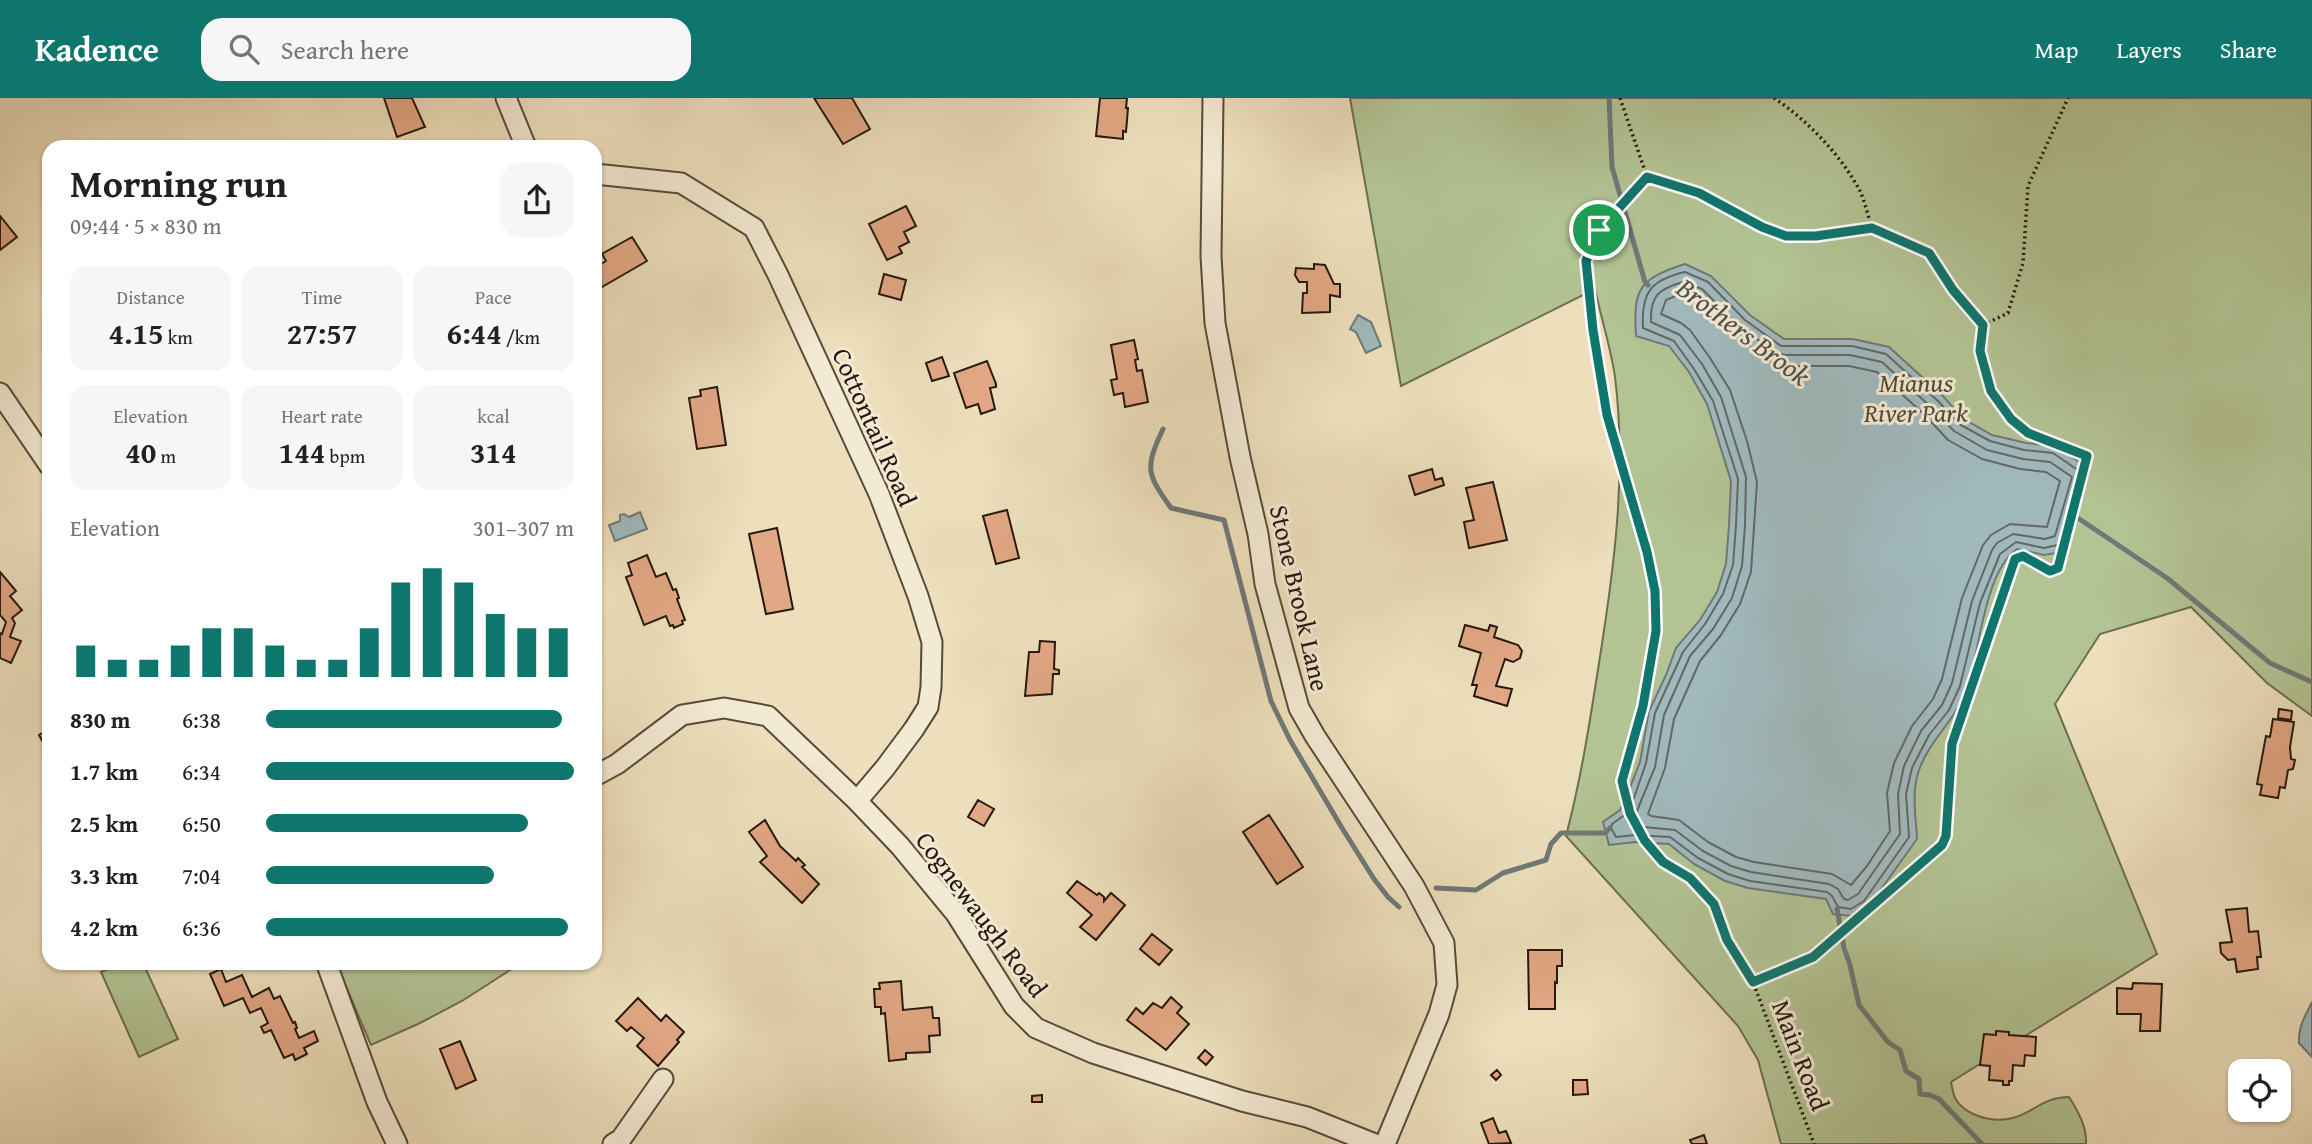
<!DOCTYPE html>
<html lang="en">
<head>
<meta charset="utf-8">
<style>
	:root { --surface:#fff; --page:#f6f6f6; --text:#202124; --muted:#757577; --accent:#0f766e }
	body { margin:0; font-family:"Gentium Book Plus",serif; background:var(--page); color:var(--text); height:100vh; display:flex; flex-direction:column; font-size:26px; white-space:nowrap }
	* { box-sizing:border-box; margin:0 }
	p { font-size:23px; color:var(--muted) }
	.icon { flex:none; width:38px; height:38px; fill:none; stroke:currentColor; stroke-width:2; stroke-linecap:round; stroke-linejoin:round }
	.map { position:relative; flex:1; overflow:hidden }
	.sheet { position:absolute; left:42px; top:42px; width:560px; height:830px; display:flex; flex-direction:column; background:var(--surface); border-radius:21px; box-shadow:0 2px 5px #0004 }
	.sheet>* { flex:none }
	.fabs { position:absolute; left:2228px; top:961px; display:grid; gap:14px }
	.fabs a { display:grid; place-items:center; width:63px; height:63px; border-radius:14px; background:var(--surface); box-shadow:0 2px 5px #0004; font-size:35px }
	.pin { position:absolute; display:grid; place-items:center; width:60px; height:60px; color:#fff; margin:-30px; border:4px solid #fff; border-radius:50%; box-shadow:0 2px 7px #0007 }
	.round { display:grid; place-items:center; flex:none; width:74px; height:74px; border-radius:21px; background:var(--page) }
	.overview { display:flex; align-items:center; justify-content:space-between; height:119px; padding:0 28px }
	h1 { font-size:38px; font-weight:600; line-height:52px }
	.stats { display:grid; grid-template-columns:repeat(3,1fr); gap:10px; height:119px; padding:7px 28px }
	.stats div { display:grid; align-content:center; border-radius:18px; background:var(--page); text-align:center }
	.stats b { font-size:30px; font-weight:600 }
	.stats small { font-size:19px; font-weight:400 }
	.stats p { font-size:19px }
	.chart { height:196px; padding:14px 28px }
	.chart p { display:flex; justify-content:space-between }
	.chart svg { width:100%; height:126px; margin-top:7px; stroke:var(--accent); stroke-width:6 }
	ul { padding:0 28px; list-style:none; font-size:23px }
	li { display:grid; grid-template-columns:112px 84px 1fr; align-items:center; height:52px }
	li i { height:18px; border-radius:9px; background:var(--accent) }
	header { display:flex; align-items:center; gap:42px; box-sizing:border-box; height:98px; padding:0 35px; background:var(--accent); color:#fff }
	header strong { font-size:33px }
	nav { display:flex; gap:38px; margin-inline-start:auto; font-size:24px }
	.search { width:490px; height:63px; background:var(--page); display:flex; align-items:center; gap:18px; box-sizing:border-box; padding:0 24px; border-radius:21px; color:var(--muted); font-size:26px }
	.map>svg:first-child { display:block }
</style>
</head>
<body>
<header>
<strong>Kadence</strong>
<div class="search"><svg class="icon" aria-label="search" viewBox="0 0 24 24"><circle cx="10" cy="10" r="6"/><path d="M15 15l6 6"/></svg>Search here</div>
<nav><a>Map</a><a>Layers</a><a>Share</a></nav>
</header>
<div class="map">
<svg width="2312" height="1046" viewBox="0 0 2312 1046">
	<rect width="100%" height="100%" fill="#eddfbc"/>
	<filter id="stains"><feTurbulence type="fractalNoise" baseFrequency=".00286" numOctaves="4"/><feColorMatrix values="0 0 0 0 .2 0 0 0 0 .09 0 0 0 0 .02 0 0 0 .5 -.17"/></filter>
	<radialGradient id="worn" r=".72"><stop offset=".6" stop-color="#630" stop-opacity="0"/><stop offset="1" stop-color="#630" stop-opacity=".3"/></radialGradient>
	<path fill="#b3c394" stroke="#6c6e52" stroke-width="2" d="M1350 0H2312V618L2267 585 2191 509 2100 536 2055 606 2157 856 1951 984C1952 989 1953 995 1955 1000 1964 1017 1990 1024 2008 1021 2031 1018 2041 999 2069 999 2078 1013 2087 1029 2086 1046H1781L1758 962 1738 928 1566 738C1581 681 1590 623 1599 565 1614 471 1627 375 1615 279 1611 250 1601 220 1595 191L1401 288Z
		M121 865H143L178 941 139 959 101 874Z
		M336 865H521L462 903 418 926 371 947Z"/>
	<path fill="#a0b9bd" stroke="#6f7978" stroke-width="2" d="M1685 166 1711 178 1750 217 1784 241H1853L1889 249 1944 299 1962 320 1992 337 2026 345 2055 348 2090 371 2068 453 2044 457 2017 451C1984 474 1980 553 1967 590 1957 621 1930 641 1919 672 1911 695 1916 718 1917 741L1869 808 1852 818 1833 816 1826 801 1748 790 1725 783 1694 766 1669 746 1635 744 1609 747 1603 724 1620 712 1627 697 1640 664 1649 613 1666 577 1676 550 1700 522 1717 494 1726 466 1729 427 1731 383 1707 306 1689 274 1669 248 1636 238C1633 190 1639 181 1685 166Z
		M1358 217 1371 224 1381 248 1366 255 1356 234 1350 231Z
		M640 414 647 431 615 443 609 427 620 423V417L624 416 629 419Z
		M2312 904V959L2299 945C2298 928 2305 919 2312 904Z"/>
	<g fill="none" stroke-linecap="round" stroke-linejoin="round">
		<path stroke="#636866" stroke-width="2" d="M1685 174 1708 184 1745 222 1781 248H1852L1886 256 1939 304 1959 326 1990 343 2024 352 2053 355 2082 375 2062 446 2044 450 2016 444 2000 456 1980 505 1960 588 1949 612 1929 637 1912 670 1906 696 1909 739 1864 803 1851 811 1838 809 1832 798 1827 794 1750 783 1728 776 1698 760 1670 739 1635 737 1616 739 1611 730 1612 726 1626 716 1634 700 1646 665 1655 615 1683 554 1705 526 1723 496 1733 467 1736 427 1738 381 1713 303 1694 271 1674 243 1643 230C1641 195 1650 182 1685 174Z
			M1683 184 1702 191 1740 229 1775 254 1785 257H1850L1882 264 1932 310 1954 333 1987 352 2023 361 2050 364 2072 379 2055 438 2045 441 2013 436 1997 445 1992 452 1972 503 1952 585 1942 607 1921 633 1904 668 1898 696 1900 736 1858 796 1848 802 1844 801 1838 791 1829 786 1751 774 1731 768 1703 753 1675 732 1634 728 1632 725 1655 669 1664 617 1690 558 1713 531 1732 500 1742 468 1745 427 1746 379 1721 299 1702 266 1680 237 1651 224C1650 197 1659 191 1683 184Z
			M1683 195 1697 200 1734 237 1772 264 1784 268H1849L1877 274 1925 317 1948 342 1982 361 2020 371 2046 374 2060 383 2047 429 2010 426 1991 437 1983 447 1962 500 1942 581 1933 601 1912 628 1894 665 1887 695 1890 733 1867 768 1851 787 1832 776 1754 764 1736 759 1708 744 1679 722 1651 718 1648 716 1665 670 1674 621 1700 563 1721 537 1740 506 1751 474 1757 384 1747 343 1730 292 1710 260 1690 232 1681 225 1661 216 1666 202Z"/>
		<path stroke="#6f7978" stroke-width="5" d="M1609 0 1612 69 1645 184 1648 187
			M1163 331C1145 370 1146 375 1171 410L1224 422 1271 603 1290 642 1342 730 1374 781 1388 799 1399 809
			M2070 421 2078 420 2167 480 2270 565 2312 584
			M1436 790 1476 792 1503 775 1546 762 1551 746 1561 735H1605L1610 730
			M1837 811 1844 850 1850 867 1859 907 1888 944 1900 952 1906 973 1919 981 1920 996 1930 997 1939 1001 1982 1046"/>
	</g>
	<path fill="#e2a784" stroke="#261810" stroke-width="2" d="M384 0H412L425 29 397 39Z
		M814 0H852L870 31 843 46Z
		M1100 0H1127L1126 10H1128L1126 34 1123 33V41L1096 38Z
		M906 108 916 128 904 134 909 144 899 149 902 155 887 162 869 126Z
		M0 118 17 139 0 152Z
		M632 139 647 163 595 193V170L606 163 602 156Z
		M1314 166 1325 167 1334 186H1340V199L1330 197V214L1302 215 1303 195H1307V184H1299L1295 177 1296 170 1314 171Z
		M884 176 906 182 901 202 879 196Z
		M1134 242 1138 261 1135 262 1137 273 1142 272 1148 304 1125 309 1123 295 1114 297 1111 282 1117 281 1111 247Z
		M942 259 949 278 932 283 926 265Z
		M987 263 996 286V289L990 290 995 311 981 316 978 306 966 310 954 275Z
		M717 289 726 347 697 351 689 300 701 298 700 292Z
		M1432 371 1435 382 1442 380 1444 387 1415 397 1409 378Z
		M1493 384 1507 442 1469 450 1464 424 1474 422 1466 390Z
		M1007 412 1019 460 996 466 983 418Z
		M777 430 793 511 766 516 749 436Z
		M647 457 656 479 666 475 673 492 676 491 679 500 677 501 685 522 682 523 683 526 674 530 673 527 670 528 666 518 644 527 626 479 632 477 628 465Z
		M0 474 16 493 10 498 22 512 12 520 15 525 10 539 21 543 11 565 0 560V535L2 536 6 524 0 517Z
		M1465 527 1488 533 1490 527 1497 529 1494 539 1518 547 1522 553 1520 560 1513 564 1505 561 1496 588 1512 591 1507 608 1474 598 1477 587H1472L1481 555 1459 548Z
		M1040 543 1055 544 1054 571 1059 572V576H1053L1052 596 1025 598 1029 554H1039Z
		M2279 611 2292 613 2291 622 2278 620Z
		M2273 621 2294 624 2290 649 2291 661 2295 662 2293 671 2288 672 2285 690 2280 689 2278 700 2260 697 2262 687 2257 686 2266 638 2270 639Z
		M49 631V655L39 637Z
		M978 702 994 711 984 728 968 719Z
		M1269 717 1303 769 1277 786 1243 734Z
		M765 722 780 748 796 763 798 760 805 767 802 769 819 786 802 805 760 764 767 758 749 734Z
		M1077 783 1097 797 1099 795 1104 799V803L1111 795 1125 807 1096 842 1080 829 1092 817 1067 795Z
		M2247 810 2249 834 2258 833 2261 859H2257L2258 871 2237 874 2235 861 2228 862 2221 855 2220 845 2232 844 2226 812Z
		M1152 836 1172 852 1159 867 1140 851Z
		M1528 852H1562V868H1557V885L1555 884V911H1529Z
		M221 871 226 884 242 877 252 899 269 890 274 901 280 898 293 925 295 924 297 930 295 931 299 940 314 933 318 943 304 950 307 956 295 962 293 956 284 960 271 932 264 935 261 929 268 925 261 910 250 915 243 900 224 908 210 876Z
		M901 883 903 912 932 909 933 920H939L940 937 929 938 930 954 906 955V961L889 963 885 915 881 916V909H875L874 891H880L879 885Z
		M2133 885 2162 886 2160 933H2140L2141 916H2117V890L2132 891Z
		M1171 899 1182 909 1177 915 1189 926 1166 952 1127 922 1136 910 1143 916 1153 905 1162 910Z
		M638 900 661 923 666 917 684 934 677 942 679 944 658 968 637 948 644 940 631 929 627 933 616 923Z
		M1996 933 2009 934V937L2036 939 2035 958 2025 957 2024 968 2013 967 2012 983H2009V987H2003V983L1989 982 1990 968 1980 967 1984 936 1996 937Z
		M460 943 476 982 456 991 440 951Z
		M1205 952 1213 959 1206 967 1198 960Z
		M1497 972 1501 977 1496 982 1491 977Z
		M1573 982H1587L1588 996 1573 997Z
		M1042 997V1004H1032V998Z
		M1493 1020 1499 1035 1506 1033 1511 1045 1489 1046 1481 1025Z
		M1704 1037 1707 1046H1692L1690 1042Z"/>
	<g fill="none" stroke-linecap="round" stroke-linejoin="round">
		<g stroke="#584a3b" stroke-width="23">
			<path id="minor" d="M506 0 526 49
				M1213 0 1211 158 1215 225 1240 359 1258 436 1265 486 1299 610 1315 638 1414 788 1444 845 1447 887 1439 916 1385 1046
				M595 76 681 85 754 130 778 177 879 396 918 498 932 544 931 589 928 609 914 631 885 670 857 703
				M0 295 49 367
				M595 678 617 666 682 617 724 610 768 618 857 703 900 748 956 816 1014 908 1036 930 1093 955 1242 1003 1307 1019 1375 1046
				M326 864 377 1004 397 1046
				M613 1046 621 1041 663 981"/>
		</g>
		<path stroke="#261810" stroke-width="3.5" stroke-dasharray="2 3.5" stroke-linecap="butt" d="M1620 0 1647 79
			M1774 0C1807 22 1841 57 1860 93 1865 104 1868 118 1872 130
			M1647 79 1599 132 1586 163 1593 232 1607 317 1647 454 1655 493 1656 533 1642 608 1622 683 1630 714 1645 743 1663 763 1690 780 1714 806 1727 842 1753 884 1814 1046
			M1647 79 1699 95 1762 129 1786 138H1816L1872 130
			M1873 130 1929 155 1953 192 1983 227
			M1983 227 2008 215 2023 165 2028 88 2068 0
			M1753 884 1813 859 1942 747 1946 738 1952 646 2015 461 2023 458 2050 473 2058 470 2059 465 2087 358 2028 335 2011 321 1991 293 1980 253 1983 227"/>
		<use href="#minor" stroke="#f3ead3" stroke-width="19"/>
	</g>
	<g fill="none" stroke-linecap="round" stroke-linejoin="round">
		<g stroke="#fff" stroke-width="14">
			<path id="route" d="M1647 79 1699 95 1762 129 1786 138H1816L1872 130 1929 155 1953 192 1983 227 1980 253 1991 293 2011 321 2028 335 2087 358 2058 470 2050 473 2023 458 2015 461 1952 646 1946 738 1942 747 1813 859 1753 884 1727 842 1714 806 1690 780 1663 764 1645 743 1630 715 1622 683 1643 608 1656 533 1655 493 1647 454 1607 317 1593 232 1586 163 1599 132Z"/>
		</g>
		<use href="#route" stroke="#0f766e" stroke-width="9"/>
	</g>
	<g text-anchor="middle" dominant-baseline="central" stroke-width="6" stroke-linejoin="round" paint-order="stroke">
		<g font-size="26" font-style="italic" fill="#504b38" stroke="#f3ead3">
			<text x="1916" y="284">Mianus<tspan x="1916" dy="30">River Park</tspan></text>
		</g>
		<g font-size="26" fill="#261810" stroke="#f3ead3">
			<text transform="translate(875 329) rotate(66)">Cottontail Road</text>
			<text transform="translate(1300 500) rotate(77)">Stone Brook Lane</text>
			<text transform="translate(982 816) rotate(53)">Cognewaugh Road</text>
			<text transform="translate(1801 957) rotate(69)">Main Road</text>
		</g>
		<g font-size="28" font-style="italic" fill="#51504d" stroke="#f3ead3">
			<text transform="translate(1744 233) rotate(37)">Brothers Brook</text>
		</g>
	</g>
	<rect width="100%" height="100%" filter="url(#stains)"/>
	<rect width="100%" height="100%" fill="url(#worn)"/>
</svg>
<div class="fabs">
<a><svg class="icon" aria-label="locate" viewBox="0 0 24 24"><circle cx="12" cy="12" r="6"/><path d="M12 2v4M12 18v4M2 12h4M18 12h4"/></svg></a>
</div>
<div class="pin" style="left:1599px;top:132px;background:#1e9e55"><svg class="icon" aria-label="arrive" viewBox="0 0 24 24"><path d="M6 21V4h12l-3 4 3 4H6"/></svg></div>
<section class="sheet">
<div class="overview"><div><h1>Morning run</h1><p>09:44 · 5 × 830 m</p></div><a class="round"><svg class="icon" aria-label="share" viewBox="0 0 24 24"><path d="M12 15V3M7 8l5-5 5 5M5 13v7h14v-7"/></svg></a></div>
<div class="stats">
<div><p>Distance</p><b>4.15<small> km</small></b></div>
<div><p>Time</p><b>27:57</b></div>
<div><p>Pace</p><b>6:44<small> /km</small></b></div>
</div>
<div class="stats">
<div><p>Elevation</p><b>40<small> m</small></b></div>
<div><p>Heart rate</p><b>144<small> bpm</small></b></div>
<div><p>kcal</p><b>314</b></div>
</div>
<div class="chart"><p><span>Elevation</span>301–307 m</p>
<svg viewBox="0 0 160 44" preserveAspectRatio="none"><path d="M5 44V33M15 44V38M25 44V38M35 44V33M45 44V27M55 44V27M65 44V33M75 44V38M85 44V38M95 44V27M105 44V11M115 44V6M125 44V11M135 44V22M145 44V27M155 44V27"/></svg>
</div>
<ul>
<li><b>830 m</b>6:38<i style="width:96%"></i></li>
<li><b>1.7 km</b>6:34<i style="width:100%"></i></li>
<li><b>2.5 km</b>6:50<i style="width:85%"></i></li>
<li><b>3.3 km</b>7:04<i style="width:74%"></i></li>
<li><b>4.2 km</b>6:36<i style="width:98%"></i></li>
</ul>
</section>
</div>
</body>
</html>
